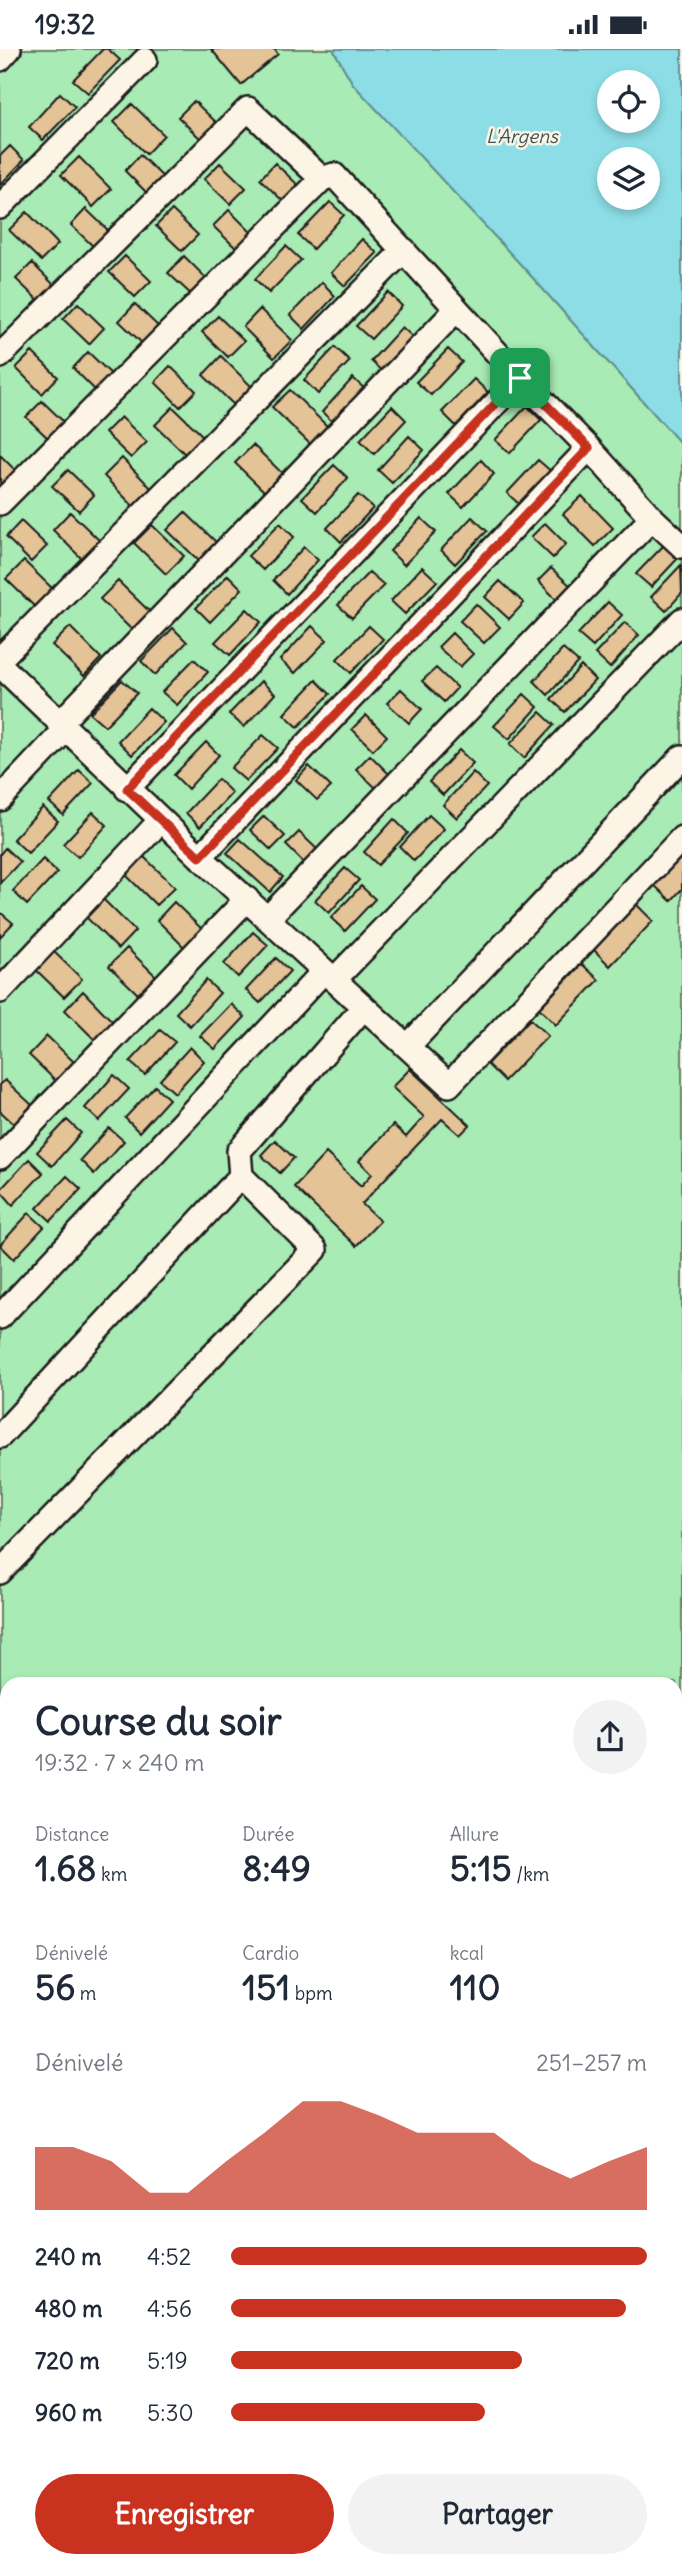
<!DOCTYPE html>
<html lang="fr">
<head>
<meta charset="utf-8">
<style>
	:root { --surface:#fff; --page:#f2f2f3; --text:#1f2937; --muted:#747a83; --accent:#c8321e }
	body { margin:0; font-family:Delius,sans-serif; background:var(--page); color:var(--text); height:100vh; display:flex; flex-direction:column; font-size:26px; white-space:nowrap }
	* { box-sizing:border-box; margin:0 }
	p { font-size:23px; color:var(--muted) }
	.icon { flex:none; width:38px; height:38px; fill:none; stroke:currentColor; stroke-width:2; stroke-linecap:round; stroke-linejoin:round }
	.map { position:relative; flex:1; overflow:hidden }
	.panel { position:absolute; left:0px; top:1628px; width:682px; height:891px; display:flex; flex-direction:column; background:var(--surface); border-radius:21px 21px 0 0; box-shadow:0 4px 10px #0003 }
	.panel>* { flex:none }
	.fabs { position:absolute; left:597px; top:21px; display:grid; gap:14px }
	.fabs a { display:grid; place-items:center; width:63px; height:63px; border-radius:50%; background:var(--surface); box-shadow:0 4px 10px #0003; font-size:35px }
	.pin { position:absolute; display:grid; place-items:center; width:60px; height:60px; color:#fff; margin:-30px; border-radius:14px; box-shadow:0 4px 10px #0006 }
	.round { display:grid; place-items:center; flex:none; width:74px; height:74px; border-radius:37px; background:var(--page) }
	.headline { display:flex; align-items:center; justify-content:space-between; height:119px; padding:0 35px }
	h1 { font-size:38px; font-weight:800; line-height:52px }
	.figures { display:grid; grid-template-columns:repeat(3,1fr); gap:10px; height:119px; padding:7px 35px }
	.figures div { display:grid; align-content:center }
	.figures b { font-size:35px; font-weight:800 }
	.figures small { font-size:19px; font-weight:400 }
	.figures p { font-size:19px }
	.chart { height:196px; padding:14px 35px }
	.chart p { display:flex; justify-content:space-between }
	.chart svg { width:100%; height:126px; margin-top:7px; fill:var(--accent); opacity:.7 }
	.primary-button { display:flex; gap:14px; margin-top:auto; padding:14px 35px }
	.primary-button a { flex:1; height:80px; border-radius:42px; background:var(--accent); color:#fff; font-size:28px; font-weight:800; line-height:80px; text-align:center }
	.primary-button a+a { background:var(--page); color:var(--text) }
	ul { padding:0 35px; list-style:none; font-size:23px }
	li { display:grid; grid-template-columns:112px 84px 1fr; align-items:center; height:52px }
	li i { height:18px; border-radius:9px; background:var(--accent) }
	.status { display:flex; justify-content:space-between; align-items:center; height:49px; padding:0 35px; background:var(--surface); direction:ltr }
	.status svg { height:19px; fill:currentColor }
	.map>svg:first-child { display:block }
</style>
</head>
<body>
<div class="status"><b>19:32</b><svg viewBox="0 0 49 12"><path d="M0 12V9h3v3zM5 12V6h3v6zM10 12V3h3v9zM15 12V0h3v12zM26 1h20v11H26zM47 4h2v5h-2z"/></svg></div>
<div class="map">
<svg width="682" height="2517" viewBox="0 0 682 2517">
	<rect width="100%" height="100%" fill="#fcf5e5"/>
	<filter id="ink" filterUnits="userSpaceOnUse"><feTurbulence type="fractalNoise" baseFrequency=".0143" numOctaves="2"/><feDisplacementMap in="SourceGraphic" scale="14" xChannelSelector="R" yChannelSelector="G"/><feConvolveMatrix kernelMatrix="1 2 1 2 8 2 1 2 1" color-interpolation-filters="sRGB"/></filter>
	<g filter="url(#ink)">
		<path fill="#a9ebb4" stroke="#628468" stroke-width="2" fill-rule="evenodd" d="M0 0H333L353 35 524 219 682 396V2517H0ZM7 1634H676V2511H7Z"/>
		<path fill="#8cdde5" stroke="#5f9095" stroke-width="2" fill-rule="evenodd" d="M333 0H682V396L524 219 353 35ZM609 33H648V72H609ZM609 110H648V149H609Z"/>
		<path fill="#e4c396" stroke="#1c1c1c" stroke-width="2" d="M103 0H108L120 11 88 44 73 31Z
			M211 0H274L278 5 241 36Z
			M60 44 75 58 43 91 29 78Z
			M194 52 220 77 204 93 178 68Z
			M132 55 164 86 146 105 114 73Z
			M10 97 24 111 0 136V107Z
			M140 106 166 131 150 147 125 122Z
			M79 108 111 140 93 158 61 126Z
			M220 114 246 139 230 155 204 130Z
			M275 114 301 139 286 155 260 130Z
			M330 153 344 166 313 200 298 186Z
			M86 160 112 185 97 201 71 176Z
			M172 161 198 186 182 202 156 177Z
			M229 161 254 186 239 202 213 177Z
			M27 163 58 195 41 212 9 181Z
			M362 190 377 204 345 237 331 224Z
			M286 197 301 211 269 244 255 230Z
			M125 207 151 232 135 248 109 223Z
			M184 207 209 232 194 248 168 224Z
			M32 214 57 239 42 255 16 230Z
			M322 233 335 247 304 280 290 266Z
			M388 243 402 257 371 290 356 277Z
			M78 254 104 279 89 295 63 270Z
			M135 255 161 280 145 297 119 272Z
			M260 260 292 291 274 309 243 278Z
			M218 267 244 292 228 308 202 283Z
			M402 278 417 292 385 325 371 312Z
			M335 298 350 312 318 345 304 331Z
			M448 300 462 313 431 346 416 333Z
			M32 303 58 328 42 345 16 319Z
			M88 303 114 328 98 344 73 319Z
			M221 307 253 339 235 357 203 326Z
			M170 317 196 342 180 358 155 333Z
			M353 329 368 343 336 376 322 363Z
			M474 330 488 343 456 377 442 363Z
			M290 341 328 378 310 395 272 358Z
			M42 352 68 377 52 393 26 368Z
			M392 357 406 371 374 405 360 391Z
			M527 357 541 371 510 404 495 391Z
			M173 358 205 389 187 407 155 376Z
			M121 368 147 393 131 409 105 384Z
			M409 387 424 401 392 434 378 421Z
			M253 396 285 427 267 445 235 414Z
			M0 406 19 425 4 441 0 437Z
			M122 409 153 441 135 459 104 427Z
			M481 411 494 425 463 458 449 445Z
			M538 411 553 424 521 457 507 444Z
			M334 416 348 429 317 463 302 449Z
			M68 421 94 446 79 462 52 437Z
			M358 446 373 459 341 493 327 479Z
			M582 447 613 479 595 497 563 465Z
			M70 463 102 494 84 512 53 481Z
			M185 463 217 494 199 512 167 481Z
			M472 468 487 482 455 515 441 501Z
			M421 469 436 483 404 516 390 502Z
			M21 472 47 497 31 513 6 488Z
			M280 474 294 488 263 521 248 507Z
			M545 474 566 495 553 509 531 488Z
			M152 476 184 507 166 525 134 494Z
			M667 493 681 506 651 538 636 525Z
			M304 498 318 511 287 545 273 531Z
			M24 512 56 543 38 561 6 530Z
			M681 516 682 544 666 562 651 548Z
			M422 518 437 532 405 565 391 552Z
			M551 519 573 539 559 553 538 532Z
			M369 523 384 536 352 569 338 556Z
			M228 526 242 540 210 573 196 559Z
			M118 532 150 563 132 581 100 550Z
			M500 532 524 554 509 570 485 548Z
			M608 553 622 566 593 598 578 585Z
			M476 555 500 578 484 594 460 572Z
			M247 560 261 573 230 606 215 593Z
			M625 573 639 586 610 619 595 605Z
			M312 577 327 591 295 624 280 611Z
			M369 577 383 590 351 624 337 610Z
			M70 578 101 609 84 627 52 596Z
			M173 579 187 593 155 626 141 612Z
			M452 584 473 605 460 618 438 598Z
			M563 600 578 613 548 646 534 632Z
			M194 610 208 623 177 656 162 643Z
			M581 617 595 631 565 663 551 650Z
			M436 619 457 639 444 653 422 632Z
			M122 631 137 644 105 677 90 664Z
			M316 631 330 645 298 678 284 665Z
			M261 632 275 645 244 678 229 665Z
			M401 640 422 660 409 674 387 654Z
			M524 645 538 658 509 690 494 677Z
			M149 659 164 673 132 706 118 692Z
			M540 663 554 676 524 709 510 695Z
			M366 666 387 687 373 701 352 680Z
			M263 686 278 699 246 732 231 719Z
			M206 693 219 706 188 740 174 726Z
			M459 701 473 714 443 746 429 733Z
			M370 706 391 727 377 740 356 720Z
			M309 717 331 738 317 751 296 731Z
			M79 721 93 734 63 766 49 753Z
			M473 723 487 737 457 769 443 756Z
			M218 730 232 744 200 778 186 764Z
			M43 758 58 772 28 804 13 790Z
			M93 763 107 776 78 808 63 795Z
			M429 766 444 780 414 812 400 798Z
			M264 767 285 787 271 801 250 781Z
			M394 770 408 784 378 816 364 803Z
			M299 783 320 803 307 817 286 796Z
			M240 790 283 828 270 843 227 804Z
			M5 799 20 813 0 834V805Z
			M682 805V840L671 852 653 835Z
			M143 807 175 838 156 856 125 825Z
			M43 810 57 824 27 856 13 842Z
			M345 819 359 831 329 864 315 851Z
			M361 837 375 850 345 882 331 869Z
			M103 850 135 882 118 900 86 868Z
			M174 853 206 884 188 902 157 871Z
			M636 855 653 872 610 917 593 900Z
			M0 863 13 874 0 888Z
			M253 883 268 896 238 928 224 915Z
			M50 899 82 930 64 948 32 917Z
			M127 899 159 930 141 948 109 917Z
			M276 909 290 922 260 954 246 941Z
			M582 915 599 931 556 976 539 959Z
			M206 931 220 944 190 977 176 964Z
			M83 942 114 974 96 992 65 961Z
			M231 955 245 968 215 1000 200 987Z
			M530 970 548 987 504 1032 487 1015Z
			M160 981 175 993 145 1026 130 1013Z
			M47 987 74 1013 56 1032 29 1006Z
			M190 998 204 1012 175 1044 160 1031Z
			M410 1020 470 1076 460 1086 442 1070 382 1133 362 1155 380 1172 356 1197 294 1138 326 1104 361 1137 372 1125 359 1112 393 1076 406 1088 424 1068 392 1038Z
			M114 1026 129 1040 99 1072 85 1059Z
			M5 1031 32 1056 14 1075 0 1062V1035Z
			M155 1037 169 1050 139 1083 125 1069Z
			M67 1071 81 1084 52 1117 37 1103Z
			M109 1079 124 1092 94 1125 80 1111Z
			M275 1091 294 1109 280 1124 261 1106Z
			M29 1110 43 1124 13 1156 0 1141Z
			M67 1127 81 1140 51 1172 37 1159Z
			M29 1164 44 1178 14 1210 0 1196Z"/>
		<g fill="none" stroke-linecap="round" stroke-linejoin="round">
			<g stroke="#1c1c1c" stroke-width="28">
				<path id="lane" d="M0 10 9 0
					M0 158 145 11
					M0 307 248 60 322 130
					M0 454 322 130 334 126 520 329
					M0 610 404 201
					M0 616 200 808 449 1036 682 789
					M59 675 457 260
					M127 740 520 329 589 399 652 469 682 497
					M0 750 65 681
					M200 808 589 399
					M268 869 652 469
					M334 931 682 571
					M0 942 161 771
					M408 997 682 708
					M0 1108 247 850
					M0 1268 324 922
					M0 1387 241 1127 239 1102 364 958
					M0 1523 315 1201 241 1127"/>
			</g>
			<use href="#lane" stroke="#fcf5e5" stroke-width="23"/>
		</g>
	</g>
	<g fill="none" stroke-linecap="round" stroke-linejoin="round" filter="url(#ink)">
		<g stroke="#fff" stroke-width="14">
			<path id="route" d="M520 329 589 399 200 808 127 740Z"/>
		</g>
		<use href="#route" stroke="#c8321e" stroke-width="9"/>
	</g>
	<g text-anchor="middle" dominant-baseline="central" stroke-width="5" stroke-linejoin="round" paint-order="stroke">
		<g font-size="19" font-style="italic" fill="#3e5658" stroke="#fcf5e5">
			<text x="522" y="87">L'Argens</text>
		</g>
	</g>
</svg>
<div class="fabs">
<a><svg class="icon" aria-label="locate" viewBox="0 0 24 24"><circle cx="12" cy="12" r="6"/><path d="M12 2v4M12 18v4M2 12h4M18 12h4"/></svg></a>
<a><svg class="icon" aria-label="layers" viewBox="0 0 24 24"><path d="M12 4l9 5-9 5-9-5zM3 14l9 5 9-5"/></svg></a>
</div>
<div class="pin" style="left:520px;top:329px;background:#1e9e55"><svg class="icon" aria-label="arrive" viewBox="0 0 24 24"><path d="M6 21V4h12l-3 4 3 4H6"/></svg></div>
<section class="panel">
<div class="headline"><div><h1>Course du soir</h1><p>19:32 · 7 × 240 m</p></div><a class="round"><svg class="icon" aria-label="share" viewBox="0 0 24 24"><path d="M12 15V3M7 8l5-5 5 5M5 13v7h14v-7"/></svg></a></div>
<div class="figures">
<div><p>Distance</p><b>1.68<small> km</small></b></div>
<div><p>Durée</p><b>8:49</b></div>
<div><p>Allure</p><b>5:15<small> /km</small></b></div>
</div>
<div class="figures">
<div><p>Dénivelé</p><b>56<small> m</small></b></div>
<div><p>Cardio</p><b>151<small> bpm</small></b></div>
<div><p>kcal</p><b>110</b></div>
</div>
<div class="chart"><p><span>Dénivelé</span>251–257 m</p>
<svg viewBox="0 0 160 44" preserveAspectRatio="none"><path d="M0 44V22L10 22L20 27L30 38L40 38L50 27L60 17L70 6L80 6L90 11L100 17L110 17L120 17L130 27L140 33L150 27L160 22V44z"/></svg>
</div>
<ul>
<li><b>240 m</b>4:52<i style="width:100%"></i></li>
<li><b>480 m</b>4:56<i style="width:95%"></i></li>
<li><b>720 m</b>5:19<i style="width:70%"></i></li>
<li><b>960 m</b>5:30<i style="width:61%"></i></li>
</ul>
<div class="primary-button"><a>Enregistrer</a><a>Partager</a></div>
</section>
</div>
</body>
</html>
